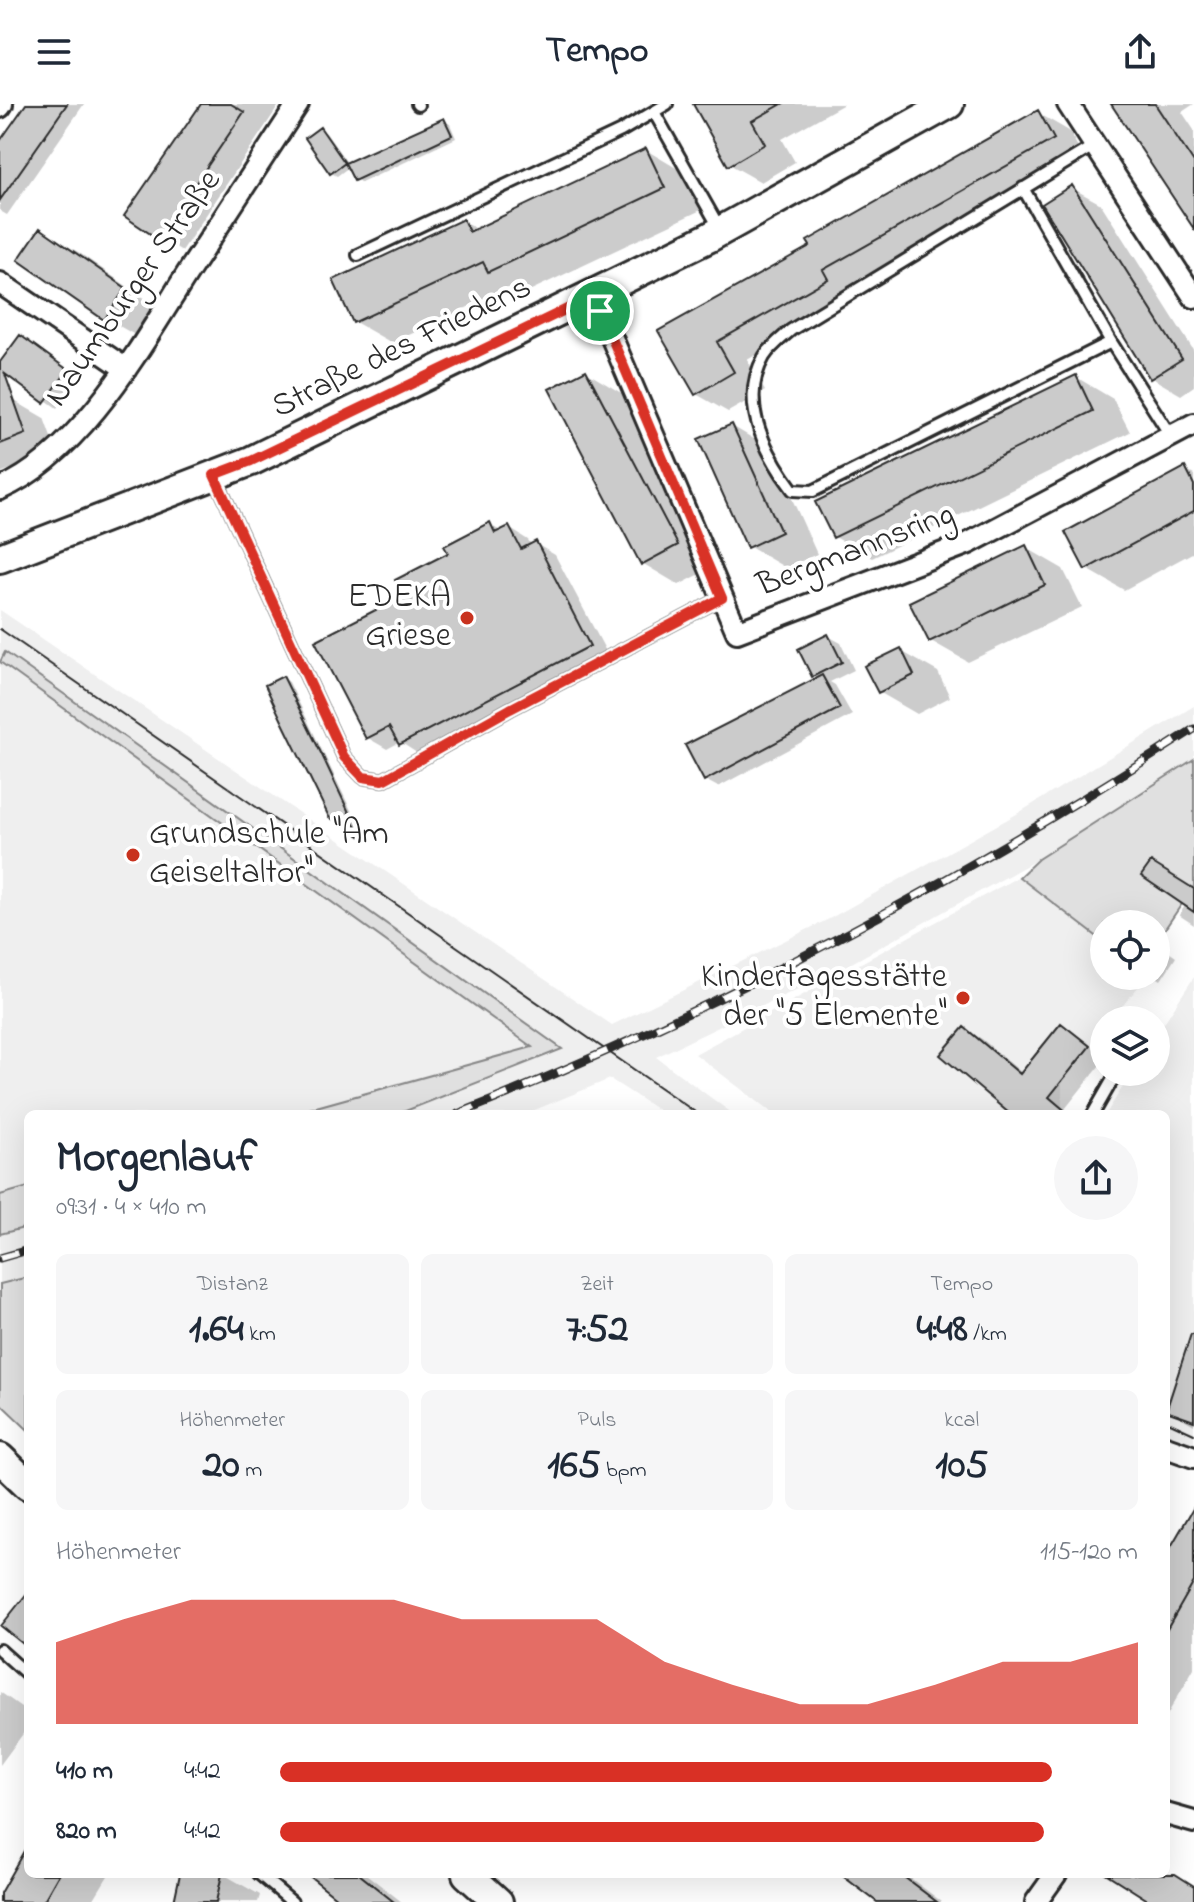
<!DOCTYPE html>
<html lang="de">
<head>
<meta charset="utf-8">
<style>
	:root { --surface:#fff; --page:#f6f6f7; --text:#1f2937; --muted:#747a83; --accent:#d93025 }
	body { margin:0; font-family:"Indie Flower",sans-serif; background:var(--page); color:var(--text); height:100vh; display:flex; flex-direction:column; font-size:30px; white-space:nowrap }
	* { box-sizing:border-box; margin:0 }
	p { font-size:26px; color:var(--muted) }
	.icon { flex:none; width:44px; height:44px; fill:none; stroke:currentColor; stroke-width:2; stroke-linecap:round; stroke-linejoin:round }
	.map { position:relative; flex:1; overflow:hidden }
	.side { position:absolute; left:24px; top:1006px; width:1146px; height:768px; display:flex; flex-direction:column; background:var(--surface); border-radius:12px; box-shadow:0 8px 32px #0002 }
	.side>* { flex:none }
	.tools { position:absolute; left:1090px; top:806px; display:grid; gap:16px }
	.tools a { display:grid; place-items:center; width:80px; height:80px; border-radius:50%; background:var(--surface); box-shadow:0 8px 32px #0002; font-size:40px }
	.pin { position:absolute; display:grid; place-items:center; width:68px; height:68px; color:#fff; margin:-34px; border:4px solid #fff; border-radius:50%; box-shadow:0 2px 8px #0007 }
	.round { display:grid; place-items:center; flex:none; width:84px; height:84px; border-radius:42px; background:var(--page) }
	.headline { display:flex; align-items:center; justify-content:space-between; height:136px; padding:0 32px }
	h1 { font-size:44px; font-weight:800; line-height:60px }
	.figures { display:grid; grid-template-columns:repeat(3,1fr); gap:12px; height:136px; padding:8px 32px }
	.figures div { display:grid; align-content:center; border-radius:12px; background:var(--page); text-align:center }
	.figures b { font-size:40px; font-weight:800 }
	.figures small { font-size:22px; font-weight:400 }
	.figures p { font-size:22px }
	.chart { height:224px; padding:16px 32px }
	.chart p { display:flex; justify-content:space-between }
	.chart svg { width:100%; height:144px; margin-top:8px; fill:var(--accent); opacity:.7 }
	ul { padding:0 32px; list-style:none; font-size:26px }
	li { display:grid; grid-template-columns:128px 96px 1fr; align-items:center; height:60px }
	li i { height:20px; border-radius:10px; background:var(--accent) }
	header { display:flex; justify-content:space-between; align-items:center; height:104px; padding:0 32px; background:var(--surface); font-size:36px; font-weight:800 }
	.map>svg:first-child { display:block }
</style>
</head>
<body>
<header><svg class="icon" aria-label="menu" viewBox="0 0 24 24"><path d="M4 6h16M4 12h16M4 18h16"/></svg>Tempo<svg class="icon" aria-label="share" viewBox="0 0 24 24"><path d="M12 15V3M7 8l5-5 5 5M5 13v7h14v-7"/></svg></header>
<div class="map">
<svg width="1194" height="1798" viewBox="0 0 1194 1798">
	<rect width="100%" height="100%" fill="#fff"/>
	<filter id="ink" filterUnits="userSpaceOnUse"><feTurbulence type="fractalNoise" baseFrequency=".0125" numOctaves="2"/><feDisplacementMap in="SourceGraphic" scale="16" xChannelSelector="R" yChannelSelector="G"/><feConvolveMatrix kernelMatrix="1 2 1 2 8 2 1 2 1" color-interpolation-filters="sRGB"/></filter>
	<g filter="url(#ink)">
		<path fill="#efefef" d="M0 506 612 921 829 815 1015 711 1194 602V655L1038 755 848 861 656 953 733 1010H664L610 975 525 1010H398L561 944 5 549 0 554Z
			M0 558 532 943 291 1010H28V1083L0 1091Z
			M1018 773 1104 838V872H1147L1111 916H1104V925L1062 977V1004L1057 1010H774L695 950Z
			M1194 873V1340L1166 1328V1010H1106L1132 968H1156V931Z
			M28 1122V1173L0 1180V1130Z"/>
		<path fill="#e0e0e0" stroke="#868686" stroke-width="2" d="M5 548 562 945 398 1010H291L532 943 0 558Z
			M1194 655V782L1156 838V820H1104V838L1019 773 1038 755Z
			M28 1083V1123L0 1130V1091Z
			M28 1173V1326L0 1299V1180Z"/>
		<path fill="#0003" d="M28 0H84L7 111 0 107V41Z
			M203 0H280L182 147 159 133Z
			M700 0H844L782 35 795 58 761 78 729 60Z
			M1112 0H1194L1182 8 1194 26V122Z
			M1038 9 1069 27 1084 54 853 184 859 193 747 256 765 287 728 308 696 290 661 228 812 143Z
			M444 17 450 20 456 34 361 79 356 75 349 63 337 72 331 69 320 26 326 29 348 60Z
			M646 46 683 68 701 106 527 188 515 181 392 239 355 218 463 117 478 126Z
			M1072 84 1101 100 1194 247V282L1181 291 1152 274Z
			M41 127 78 148 162 207 142 235 105 214Z
			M33 241 79 275 57 304 0 264Z
			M586 268 623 290 714 463 679 481 642 459Z
			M1076 273 1113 295 1130 328 872 454 835 433Z
			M13 296 44 314 56 347 0 369V301Z
			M732 322 769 344 817 450 786 464 748 442Z
			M1185 366 1194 371V448L1124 486 1087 465Z
			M490 421 502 428 509 424 528 436 532 442 536 440 555 451 609 553 420 651 400 638 387 645 368 634 405 492 451 449Z
			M1025 443 1063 465 1082 503 968 558 931 537Z
			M828 532 841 539 854 566 830 578 835 581 852 611 718 683 705 676 819 575 814 572Z
			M901 547 938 568 950 593 917 610 879 588Z
			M283 574 289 578 363 731 331 712Z
			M1194 788V821L1179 811Z
			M1157 840 1176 853 1161 876 1155 872Z
			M1062 922 1104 952V956L1065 1005 1072 1010H1013L964 925 982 935 1023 970Z
			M1194 1227V1321L1167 1305Z
			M1194 1418V1564L1166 1613V1455Z
			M0 1588 28 1608V1623L0 1661Z
			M28 1744V1770H109L92 1798H0V1793Z
			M182 1770H223L260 1791 258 1798H176Z
			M310 1770H366L402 1798H345Z
			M843 1770H905L942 1798H881Z"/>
		<path fill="#cbcbcb" stroke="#2b2b2b" stroke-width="2" d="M26 0H67L0 96V37Z
			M201 0H231L244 8 158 135 124 112Z
			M693 0H782L752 17 765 40 728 62Z
			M1111 0H1155L1194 59V125Z
			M1038 6 1054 35 823 166 828 175 717 238 734 268 695 291 658 227 810 142 807 137Z
			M444 14 452 31 354 77 345 59Z
			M320 23 345 59 330 70 305 34Z
			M646 44 665 84 488 168 483 158 353 219 333 176 463 115 469 128Z
			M1072 81 1182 255 1150 275 1042 100Z
			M40 124 126 184 104 216 18 156Z
			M20 231 68 266 44 299 5 270 26 330 0 340V258Z
			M586 266 678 441 641 461 549 285Z
			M1076 271 1093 307 833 434 815 398Z
			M732 320 781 428 747 444 698 335Z
			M1185 363 1194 381V407L1085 466 1065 428Z
			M490 418 495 429 509 422 521 445 536 437 590 542 399 641 389 623 366 635 315 537 403 492 395 476 448 449 444 442Z
			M1026 441 1045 481 929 538 909 498Z
			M828 530 842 558 812 573 798 545Z
			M901 544 914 571 878 589 864 562Z
			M822 571 840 604 704 677 685 641Z
			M283 572 322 651 360 732 329 713 282 617 265 581Z
			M1151 758 1194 785V808L1141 772Z
			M1061 919 1090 942 1049 993 1069 1010H1010L940 951 964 923 1020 970Z
			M1191 1230H1194V1317L1166 1307Z
			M1194 1403V1478L1166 1527V1451Z
			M28 1488V1544L1 1522Z
			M28 1740V1770H59L43 1798H0V1789Z
			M180 1770H222L216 1798H174Z
			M307 1770H359L394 1798H342Z
			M840 1770H900L937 1798H877Z
			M1107 1770H1175L1194 1782V1798H1151Z"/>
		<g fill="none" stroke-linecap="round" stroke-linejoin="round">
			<g stroke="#2b2b2b" stroke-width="16">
				<path id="lane" d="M417 0 418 1
					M654 8 720 125
					M1095 41 791 226C782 234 770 243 764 253 738 298 766 350 793 386L813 387 1111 238 1172 334
					M1023 84 1111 238
					M358 151 621 27 667 0
					M215 373 344 653 363 673 383 676 510 605 722 494
					M1093 1010 1117 968
					M0 1546 28 1571
					M259 1770 292 1798"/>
			</g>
			<g stroke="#2b2b2b" stroke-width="26">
				<path id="street" d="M1068 0 1194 193
					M0 3 2 0
					M0 179 126 265
					M594 192 737 528 969 439 1194 320
					M0 385C81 350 141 242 187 170 224 113 261 57 298 0
					M1166 1343 1194 1353
					M1166 1710 1194 1718
					M1036 1798 1056 1770"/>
			</g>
			<g stroke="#2b2b2b" stroke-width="34">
				<path id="secondary" d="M0 454 251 357 708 134 949 0
					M0 1354 28 1381
					M467 1770 498 1798"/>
			</g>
			<use href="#lane" stroke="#fff" stroke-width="10"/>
			<use href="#street" stroke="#fff" stroke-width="20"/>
			<use href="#secondary" stroke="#fff" stroke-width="28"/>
			<path stroke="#2b2b2b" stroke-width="2" d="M0 525 698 1010
				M1166 1317 1194 1330"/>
			<g stroke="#2b2b2b" stroke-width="9">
				<path id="rail" d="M458 1010C721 905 956 778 1194 625
					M0 1154 28 1146"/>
			</g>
			<use href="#rail" stroke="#fff" stroke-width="6" stroke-dasharray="18" stroke-linecap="butt"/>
		</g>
	</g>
	<g fill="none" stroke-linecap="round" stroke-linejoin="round" filter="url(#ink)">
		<g stroke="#fff" stroke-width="16">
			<path id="route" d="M594 192 722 494 510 605 383 676 363 673 344 653 214 371 251 357Z"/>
		</g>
		<use href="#route" stroke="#d93025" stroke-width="10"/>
	</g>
	<g fill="#c8321e" stroke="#fff" stroke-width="3">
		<circle cx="467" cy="514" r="8"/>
		<circle cx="133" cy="751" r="8"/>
		<circle cx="963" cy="894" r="8"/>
	</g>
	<g text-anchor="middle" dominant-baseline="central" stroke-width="8" stroke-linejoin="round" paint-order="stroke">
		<g font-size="34" fill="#2b2b2b" stroke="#fff">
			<text transform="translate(134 185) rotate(-55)">Naumburger Straße</text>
			<text transform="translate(402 244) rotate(-26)">Straße des Friedens</text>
			<text transform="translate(856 447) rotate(-21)">Bergmannsring</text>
		</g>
		<g font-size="34" fill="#2b2b2b" stroke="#fff" text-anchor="end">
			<text x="451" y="494">EDEKA<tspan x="451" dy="39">Griese</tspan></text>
			<text x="149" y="731" text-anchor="start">Grundschule "Am<tspan x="149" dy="39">Geiseltaltor"</tspan></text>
			<text x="947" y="874">Kindertagesstätte<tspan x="947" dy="39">der "5 Elemente"</tspan></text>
		</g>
	</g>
</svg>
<div class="tools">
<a><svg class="icon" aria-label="locate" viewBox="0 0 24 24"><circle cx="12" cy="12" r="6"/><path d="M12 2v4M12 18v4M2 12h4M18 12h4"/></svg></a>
<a><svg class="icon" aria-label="layers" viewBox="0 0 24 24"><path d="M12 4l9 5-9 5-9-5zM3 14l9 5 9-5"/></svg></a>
</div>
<div class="pin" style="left:600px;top:207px;background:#1e9e55"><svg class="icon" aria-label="arrive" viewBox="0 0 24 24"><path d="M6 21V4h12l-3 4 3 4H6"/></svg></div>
<section class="side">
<div class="headline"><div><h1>Morgenlauf</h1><p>09:31 · 4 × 410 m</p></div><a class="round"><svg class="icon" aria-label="share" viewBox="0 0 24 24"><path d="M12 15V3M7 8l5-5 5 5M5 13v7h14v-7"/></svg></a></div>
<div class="figures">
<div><p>Distanz</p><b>1.64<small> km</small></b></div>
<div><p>Zeit</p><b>7:52</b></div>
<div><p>Tempo</p><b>4:48<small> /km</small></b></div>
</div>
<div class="figures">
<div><p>Höhenmeter</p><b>20<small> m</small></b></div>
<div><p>Puls</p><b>165<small> bpm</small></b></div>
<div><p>kcal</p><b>105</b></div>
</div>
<div class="chart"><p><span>Höhenmeter</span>115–120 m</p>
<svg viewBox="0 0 160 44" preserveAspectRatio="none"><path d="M0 44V19L10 12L20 6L30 6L40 6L50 6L60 12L70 12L80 12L90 25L100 32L110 38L120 38L130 32L140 25L150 25L160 19V44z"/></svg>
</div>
<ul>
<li><b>410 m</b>4:42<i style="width:90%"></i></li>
<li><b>820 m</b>4:42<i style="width:89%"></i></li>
</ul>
</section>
</div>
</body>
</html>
